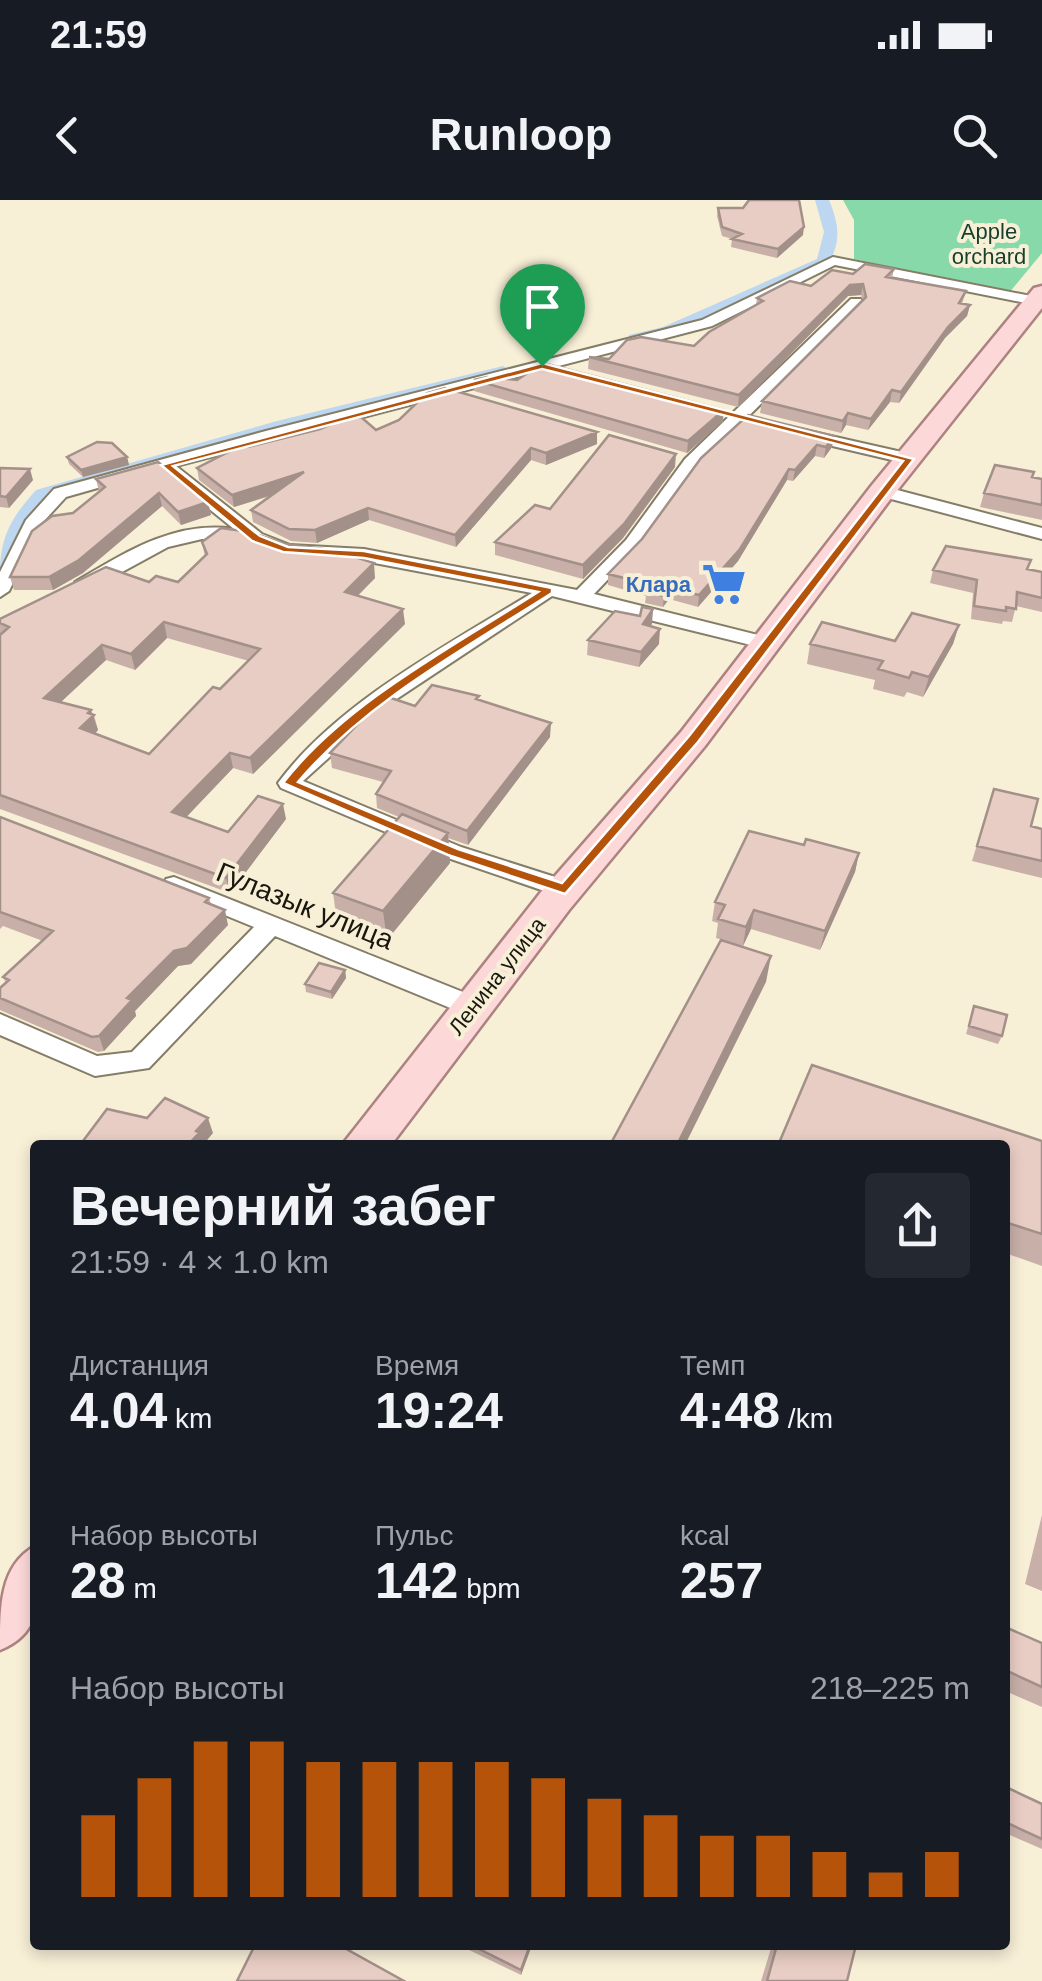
<!DOCTYPE html>
<html lang="ru">
<head>
<meta charset="utf-8">
<style>
	:root { --surface:#171b24; --page:#242831; --text:#f1f3f6; --muted:#9ea1a6; --accent:#b45309 }
	body { margin:0; font-family:Helvetica,sans-serif; background:var(--page); color:var(--text); height:100vh; display:flex; flex-direction:column; font-size:38px; white-space:nowrap }
	* { box-sizing:border-box; margin:0 }
	p { font-size:32px; color:var(--muted) }
	.icon { flex:none; width:55px; height:55px; fill:none; stroke:currentColor; stroke-width:2; stroke-linecap:round; stroke-linejoin:round }
	.map { position:relative; flex:1; overflow:hidden }
	.sheet { position:absolute; left:30px; top:940px; width:980px; height:810px; display:flex; flex-direction:column; background:var(--surface); border-radius:10px; box-shadow:0 5px 15px #0003 }
	.sheet>* { flex:none }
	.pin { position:absolute; display:grid; place-items:center; width:85px; height:85px; color:#fff; margin:-102px -42px; border-radius:50% 50% 50% 0; rotate:-45deg; box-shadow:0 0 10px #0007 }
	.pin .icon { rotate:45deg }
	.round { display:grid; place-items:center; flex:none; width:105px; height:105px; border-radius:10px; background:var(--page) }
	.overview { display:flex; align-items:center; justify-content:space-between; height:170px; padding:0 40px }
	h1 { font-size:55px; font-weight:800; line-height:75px }
	.metrics { display:grid; grid-template-columns:repeat(3,1fr); gap:15px; height:170px; padding:10px 40px }
	.metrics div { display:grid; align-content:center }
	.metrics b { font-size:50px; font-weight:800 }
	.metrics small { font-size:28px; font-weight:400 }
	.metrics p { font-size:28px }
	.chart { height:280px; padding:20px 40px }
	.chart p { display:flex; justify-content:space-between }
	.chart svg { width:100%; height:180px; margin-top:10px; stroke:var(--accent); stroke-width:6 }
	.status { display:flex; justify-content:space-between; align-items:center; height:70px; padding:0 50px; background:var(--surface); direction:ltr }
	.status svg { height:28px; fill:currentColor }
	header { display:flex; justify-content:space-between; align-items:center; height:130px; padding:0 40px; background:var(--surface); font-size:45px; font-weight:800 }
	.map>svg:first-child { display:block }
</style>
</head>
<body>
<div class="status"><b>21:59</b><svg viewBox="0 0 49 12"><path d="M0 12V9h3v3zM5 12V6h3v6zM10 12V3h3v9zM15 12V0h3v12zM26 1h20v11H26zM47 4h2v5h-2z"/></svg></div>
<header><svg class="icon" aria-label="back" viewBox="0 0 24 24"><path d="M15 5l-7 7 7 7"/></svg>Runloop<svg class="icon" aria-label="search" viewBox="0 0 24 24"><circle cx="10" cy="10" r="6"/><path d="M15 15l6 6"/></svg></header>
<div class="map">
<svg width="1042" height="1781" viewBox="0 0 1042 1781">
	<rect width="100%" height="100%" fill="#f8efd7"/>
	<path fill="#87d9aa" d="M843 0H1042V53L1009 93 854 59V20Z"/>
	<g fill="none" stroke-linecap="round" stroke-linejoin="round">
		<path fill="#bdd7f1" fill-rule="evenodd" d="M815 0H829C839 24 842 43 827 65L674 133 629 141V135L663 127 817 59 824 32Z
			M503 166 511 171 509 175 289 229 50 298 29 322 10 367 0 373C0 336 12 317 36 290L277 221Z"/>
		<g stroke="#847d67" stroke-width="4">
			<path id="street" d="M833 57 1036 97 1042 102 1036 105 835 65 712 126 176 266 262 334 290 345 364 349 577 390 626 340 685 259 851 99H861V105L697 267 638 348 594 394 774 439V447L767 449 552 396 386 506 303 581 461 647 574 683 577 689 574 695H556L445 657 281 588 278 583C337 503 449 444 532 393L364 361 287 355 251 342 225 339H202L168 347 89 390H75V382C124 353 175 320 234 329L161 270 66 297 43 322 9 391 0 397V372L26 320 54 289 262 232 702 120Z
				M800 229 915 255 917 259 909 264 794 237V231Z
				M882 286 1042 328V339L876 295V287Z
				M174 677 483 800 487 807 483 814H465L275 736 149 868 95 876 0 835V814L97 856 132 852 254 727 166 691 162 685 166 679Z"/>
		</g>
		<g stroke="#ad8382" stroke-width="5">
			<path id="primary" d="M1042 86V108L892 297 705 546 569 710 391 945H342L541 692 681 532 872 285 1034 88Z
				M35 1346C35 1391 49 1430 0 1450 0 1405 0 1366 35 1346Z"/>
		</g>
		<use href="#street" fill="#fff" fill-rule="evenodd"/>
		<use href="#primary" fill="#fdd8d9" fill-rule="evenodd"/>
	</g>
	<path fill="#c8b0a9" fill-rule="evenodd" d="M718 8 803 35 777 58 731 47 732 39 722 36 717 16Z
		M894 69 892 78 966 91 962 104 970 105 967 116 945 138 899 203 890 202 868 230 846 225 841 233 760 213 762 201 862 100 861 95 848 96 738 207 588 169 589 157 609 159 694 146 756 105 757 98 811 86 853 74Z
		M474 180H517L723 221 687 253 474 191Z
		M376 230 597 244 546 265 531 260 456 347 369 320 317 343 291 341 253 322 251 310 271 296 234 307 199 280 197 268 248 247Z
		M834 236 832 247 824 258 815 256 793 281 787 280 738 361 698 407 669 399 663 407 645 403 646 396 608 385V374Z
		M67 257H127L129 265 83 277 69 264Z
		M675 267 623 338 583 379 495 355V342L550 309Z
		M0 268 33 280 9 308 0 307Z
		M1032 277 1042 279V320L980 307 984 293Z
		M96 279 208 302 211 315 181 325 162 306 83 373 53 390H14L10 377 73 313 99 292Z
		M202 342 285 344 356 357 375 378 358 396 405 424 253 574 233 568 186 617 228 632 286 619 230 693 0 609V419L149 382H178L205 357ZM167 438 249 461 149 554 95 534 98 530 94 515 61 502 106 460 135 470Z
		M1031 360 1028 369 1042 372V412L1016 406 1012 422 1003 421 1002 424 971 419 973 393 930 383 933 370Z
		M653 409 651 426 659 444 639 467 587 455 588 440Z
		M959 425 953 444 923 497 907 492 904 497 873 489 875 480 807 464 810 444 895 441Z
		M479 500 550 537 468 645 448 638 450 663 387 740 337 722 333 693 399 617 377 608 376 594 383 582 332 568 330 553 415 506Z
		M994 589 1031 626 1042 629V678L972 661Z
		M0 617 209 698 211 704 228 725 191 764 178 766 135 811 136 816 104 851 98 852 0 810V788L6 783 3 777 43 741 3 726 0 729Z
		M804 645 859 653 855 672 820 750 751 729 743 746 716 738 718 723 712 721 715 702Z
		M345 770 346 778 332 799 306 792 305 784Z
		M974 806 1002 836 998 844 966 834Z
		M812 865 1042 941V1066L1005 1053V945H778Z
		M1042 1315V1391L1025 1384Z
		M1005 1427 1042 1443V1507L1005 1491Z
		M1008 1588 1042 1604V1649L1005 1633V1591Z
		M467 1745H532L521 1775 467 1749Z
		M772 1745H848L847 1781H761Z"/>
	<path fill="#a29089" d="M804 27 803 35 777 58 778 49Z
		M863 84 861 95 848 96 738 207 739 195 850 85Z
		M970 105 967 116 945 138 899 203 901 192 948 127Z
		M892 190 890 202 868 230 871 219Z
		M724 210 723 221 687 253 688 241Z
		M848 213 846 225 841 233 843 221Z
		M597 232V244L546 265V253Z
		M834 236 832 247 824 258 826 247Z
		M817 245 815 256 793 281 795 270Z
		M531 248V260L456 347 455 335Z
		M676 254 675 267 623 338 583 379V365Z
		M127 257 129 265 83 277 81 270Z
		M30 269 33 280 9 308 6 297Z
		M789 269 787 280 738 361 698 407 699 395Z
		M304 272 306 284 234 307 232 295Z
		M159 293 162 306 83 373 53 390 49 377Z
		M208 302 211 315 181 325 178 312Z
		M368 308 369 320 317 343 315 330Z
		M374 363 375 378 346 407 345 392Z
		M670 388 669 399 663 407 664 396Z
		M403 409 405 424 253 574 250 558Z
		M653 409 652 424 642 439 643 424Z
		M164 422 167 438 135 470 131 454Z
		M959 425 953 444 923 497 929 477Z
		M660 429 659 444 639 467 641 452Z
		M102 445 106 460 49 513 44 498Z
		M91 510 98 530 85 543 80 528Z
		M551 523 550 537 468 645 467 631Z
		M230 553 233 568 176 628 172 612Z
		M283 604 286 619 230 693 226 678Z
		M448 633 450 663 387 740 383 711Z
		M859 653 855 672 820 750 825 731Z
		M225 710 228 725 191 764 178 766 135 811 136 816 104 851 99 836 127 798 174 751Z
		M754 710 751 729 743 746 746 727Z
		M771 756 766 782 685 945H677Z
		M345 770 346 778 332 799 331 792Z
		M208 918 213 933 203 945H188L196 931Z
		M530 1745H532L521 1775V1770Z"/>
	<path fill="#e8cdc4" stroke="#a29089" stroke-width="2.5" fill-rule="evenodd" d="M749 0H799L804 27 778 49 732 39 742 34 722 27 718 8H743Z
		M865 64 894 69 886 77 966 91 959 103 970 105 948 127 901 192 892 190 871 219 848 213 843 221 762 201 866 97 863 84 850 85 739 195 589 157 609 159 627 140 641 137 694 146 709 132 763 101 757 98 790 81 811 86 832 70 853 74Z
		M543 163 724 210 688 241 474 180 487 177 517 180Z
		M445 188 597 232 546 253 531 248 455 335 368 308 315 330 289 329 251 310 304 272 232 295 197 268 244 244 248 247 320 229 346 218 361 217 376 230 399 220 427 193Z
		M748 215 834 236 826 247 817 245 795 270 789 269 740 349 699 395 670 388 664 396 646 391 648 384 608 374 642 339 701 258Z
		M609 235 676 254 624 324 583 365 495 342 535 305 550 309Z
		M97 242 112 243 127 257 81 270 67 257Z
		M158 262 208 302 178 312 159 293 79 360 49 377H10L32 331 52 316 73 313 105 287 96 279Z
		M995 265 1034 272 1032 277 1042 279V305L984 293Z
		M0 268 30 269 6 297 0 296Z
		M221 328 250 332 285 344 356 353 352 356 374 363 345 392 403 409 250 558 230 553 172 612 228 632 258 596 283 604 226 678 0 595V435L9 427 0 423V419L106 367 149 382 156 376 178 382 207 354 202 342ZM164 422 260 449 220 489 213 487 149 554 80 528 94 515 88 513 91 510 44 498 102 445 131 454Z
		M946 346 1031 360 1027 369 1042 372V398L1017 392 1016 409 1006 407V411L974 406 977 380 933 370Z
		M642 407 653 409 643 424 660 429 641 452 588 440 615 411 640 416Z
		M912 413 959 425 929 477 912 472 909 478 878 469 883 461 810 444 822 422 895 441Z
		M432 485 479 496 476 499 551 523 467 631 376 594 391 571 330 553 385 496 415 506Z
		M994 589 1038 599 1031 626 1042 629V661L977 646Z
		M402 614 448 633 383 711 333 693Z
		M0 617 209 698 205 702 225 710 187 748 174 751 127 798 132 800 99 836 92 837 0 798V788L9 780 3 777 53 731 0 712Z
		M749 631 804 645 806 639 859 653 825 731 754 710 746 727 718 719 725 705 715 702Z
		M721 740 771 756 677 945H610Z
		M319 763 345 770 331 792 305 784Z
		M974 806 1007 815 1002 836 969 826Z
		M812 865 1042 941V1034L1005 1022V945H786L779 943Z
		M165 898 208 918 196 931 199 933 188 945H80L107 909 147 918Z
		M1005 1427 1042 1443V1487L1005 1470Z
		M1008 1588 1042 1604V1639L1005 1622V1603Z
		M255 1745H339L404 1781H237Z
		M471 1745H530L521 1770Z
		M777 1745H848L855 1749 847 1781H767Z"/>
	<path fill="#b45309" stroke="#fff" stroke-width="2.5" fill-rule="evenodd" d="M542 163 914 259 698 542 565 694 448 655 283 583C345 503 452 447 538 392L364 358 283 352 252 341 161 265ZM542 169 903 261 689 536 562 683 458 649 298 582C366 502 464 449 552 393V388L364 351 288 347 260 336 173 266Z"/>
	<defs>
		<g id="supermarket-bare" transform="scale(3.45)"><path d="M-6-5.5h2.5l.6 2H6L4.5 2H-2.5L-4.4-4H-6ZM-1.5 3.2a1.3 1.3 0 1 0 .1 0ZM3 3.2a1.3 1.3 0 1 0 .1 0Z" fill="#3f7fe0" stroke="#f8efd7" stroke-width="2.5" paint-order="stroke"/></g>
	</defs>
	<g fill-rule="evenodd">
		<use href="#supermarket-bare" x="724" y="384"/>
	</g>
	<g text-anchor="middle" dominant-baseline="central" stroke-width="8" stroke-linejoin="round" paint-order="stroke">
		<g font-size="22" fill="#173f2a" stroke="#f8efd7">
			<text x="989" y="31">Apple<tspan x="989" dy="25">orchard</tspan></text>
		</g>
		<g font-size="22" font-weight="bold" fill="#366cbe" stroke="#f8efd7" text-anchor="end">
			<text x="691" y="384">Клара</text>
		</g>
		<g font-size="22" fill="#19160e" stroke="#f8efd7">
			<text transform="translate(497 776) rotate(-52)">Ленина улица</text>
		</g>
		<g font-size="28" fill="#19160e" stroke="#f8efd7">
			<text transform="translate(305 706) rotate(22)">Гулазык улица</text>
		</g>
	</g>
</svg>
<div class="pin" style="left:542px;top:166px;background:#1e9e55"><svg class="icon" aria-label="arrive" viewBox="0 0 24 24"><path d="M6 21V4h12l-3 4 3 4H6"/></svg></div>
<section class="sheet">
<div class="overview"><div><h1>Вечерний забег</h1><p>21:59 · 4 × 1.0 km</p></div><a class="round"><svg class="icon" aria-label="share" viewBox="0 0 24 24"><path d="M12 15V3M7 8l5-5 5 5M5 13v7h14v-7"/></svg></a></div>
<div class="metrics">
<div><p>Дистанция</p><b>4.04<small> km</small></b></div>
<div><p>Время</p><b>19:24</b></div>
<div><p>Темп</p><b>4:48<small> /km</small></b></div>
</div>
<div class="metrics">
<div><p>Набор высоты</p><b>28<small> m</small></b></div>
<div><p>Пульс</p><b>142<small> bpm</small></b></div>
<div><p>kcal</p><b>257</b></div>
</div>
<div class="chart"><p><span>Набор высоты</span>218–225 m</p>
<svg viewBox="0 0 160 44" preserveAspectRatio="none"><path d="M5 44V24M15 44V15M25 44V6M35 44V6M45 44V11M55 44V11M65 44V11M75 44V11M85 44V15M95 44V20M105 44V24M115 44V29M125 44V29M135 44V33M145 44V38M155 44V33"/></svg>
</div>
</section>
</div>
</body>
</html>
